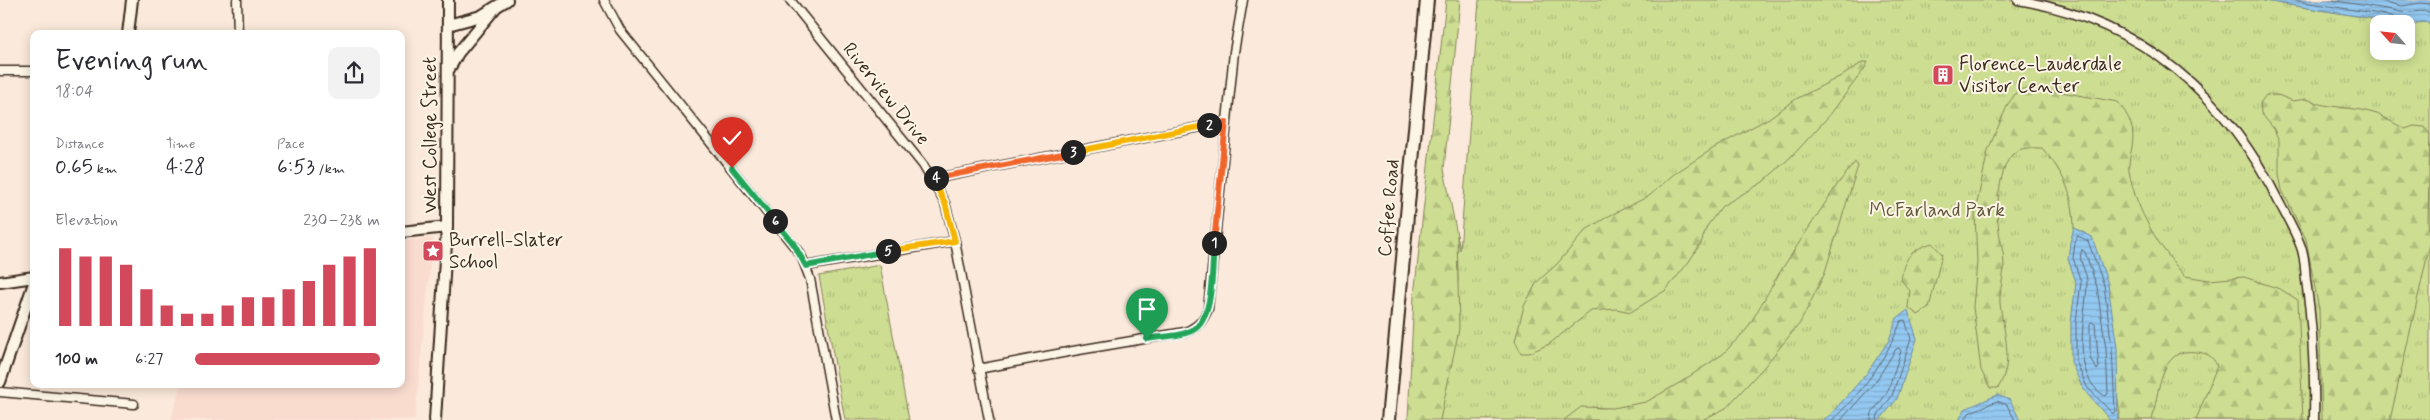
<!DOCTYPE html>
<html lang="en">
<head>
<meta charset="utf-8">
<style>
	:root { --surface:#fff; --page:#f2f2f3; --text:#2b2b33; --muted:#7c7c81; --accent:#d1495b }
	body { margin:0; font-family:Mynerve,sans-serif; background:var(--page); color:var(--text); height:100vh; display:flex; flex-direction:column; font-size:19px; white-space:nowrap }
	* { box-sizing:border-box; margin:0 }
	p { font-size:16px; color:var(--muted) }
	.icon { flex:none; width:28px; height:28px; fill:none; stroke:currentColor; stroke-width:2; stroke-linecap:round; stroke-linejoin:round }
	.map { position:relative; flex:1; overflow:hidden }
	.sheet { position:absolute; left:30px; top:30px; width:375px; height:358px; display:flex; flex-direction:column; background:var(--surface); border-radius:10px; box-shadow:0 2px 12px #0003 }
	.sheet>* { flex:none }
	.needle { width:32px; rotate:297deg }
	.buttons { position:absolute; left:2370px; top:15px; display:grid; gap:10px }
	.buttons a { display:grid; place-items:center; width:45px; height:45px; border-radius:10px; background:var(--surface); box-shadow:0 2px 12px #0003; font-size:25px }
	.pin { position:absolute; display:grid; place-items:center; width:42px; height:42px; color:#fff; margin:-51px -21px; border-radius:50% 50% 50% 0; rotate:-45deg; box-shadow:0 0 5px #0007 }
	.pin .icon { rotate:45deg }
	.km { position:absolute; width:25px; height:25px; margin:-12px; border-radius:50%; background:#222; color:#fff; font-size:14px; line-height:25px; text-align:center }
	.round { display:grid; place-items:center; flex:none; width:52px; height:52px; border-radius:10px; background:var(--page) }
	.headline { display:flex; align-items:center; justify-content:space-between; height:85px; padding:0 25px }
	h1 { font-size:28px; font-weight:600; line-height:38px }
	.stats { display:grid; grid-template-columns:repeat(3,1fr); gap:8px; height:85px; padding:5px 25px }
	.stats div { display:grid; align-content:center }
	.stats b { font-size:21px; font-weight:600 }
	.stats small { font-size:14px; font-weight:400 }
	.stats p { font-size:14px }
	.chart { height:140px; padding:10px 25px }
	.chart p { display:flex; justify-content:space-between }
	.chart svg { width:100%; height:90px; margin-top:5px; stroke:var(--accent); stroke-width:6 }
	ul { padding:0 25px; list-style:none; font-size:16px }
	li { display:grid; grid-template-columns:80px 60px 1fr; align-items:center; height:38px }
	li i { height:12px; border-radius:6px; background:var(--accent) }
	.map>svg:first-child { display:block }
</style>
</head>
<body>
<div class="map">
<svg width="2430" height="420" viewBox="0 0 2430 420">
	<defs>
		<pattern id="grass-tufts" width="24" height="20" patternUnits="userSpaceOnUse" patternTransform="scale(1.25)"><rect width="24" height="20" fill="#cdde92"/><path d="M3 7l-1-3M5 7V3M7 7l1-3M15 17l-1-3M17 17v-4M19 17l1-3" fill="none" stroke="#b1bf7d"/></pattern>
		<pattern id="forest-firs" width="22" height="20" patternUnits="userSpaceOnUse" patternTransform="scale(1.25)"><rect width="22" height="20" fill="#cdde92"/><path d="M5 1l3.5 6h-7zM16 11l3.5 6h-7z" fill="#b1bf7d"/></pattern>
		<pattern id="water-rules" width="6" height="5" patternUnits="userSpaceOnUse" patternTransform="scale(1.25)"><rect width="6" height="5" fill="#93c8f1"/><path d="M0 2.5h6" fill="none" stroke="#80acce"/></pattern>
	</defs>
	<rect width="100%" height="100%" fill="#fbeadb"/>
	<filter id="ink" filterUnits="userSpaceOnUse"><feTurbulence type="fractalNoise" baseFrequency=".02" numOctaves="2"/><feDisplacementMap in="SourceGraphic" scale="10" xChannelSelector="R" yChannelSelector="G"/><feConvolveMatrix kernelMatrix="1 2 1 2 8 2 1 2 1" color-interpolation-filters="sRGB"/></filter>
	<g filter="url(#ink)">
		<path fill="#fadccf" d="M433 238 415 420H171L181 384H401V241Z"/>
		<path fill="url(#grass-tufts)" stroke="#848458" fill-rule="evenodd" d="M1479 0H2259L2412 25 2422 22 2430 23V420H1440L1458 280 1457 235 1460 250ZM2379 24H2406V51H2379Z
			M880 265 909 420H845L819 276Z"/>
		<path fill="url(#forest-firs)" stroke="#848458" d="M1446 0H1460L1444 169 1457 235 1459 329 1440 420H1408L1414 296Z
			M1863 62H1868L1865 68 1829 116 1795 153 1763 182 1722 206 1707 226 1701 243 1688 263 1666 290 1631 312 1616 309 1591 311 1549 344 1529 353H1521L1515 341 1524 306 1537 282 1557 264 1586 230 1607 217 1649 196 1674 174 1714 148 1769 118 1796 99 1845 74Z
			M2032 87 2118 102C2131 119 2136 130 2131 152 2130 158 2128 166 2129 171 2136 211 2159 247 2185 276L2209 280 2244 277 2280 289 2298 300 2303 420H2196L2217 366C2213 356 2207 353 2196 352 2159 346 2159 394 2152 420H2118L2120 414 2092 237 2074 228C2073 193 2065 175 2042 148 2031 148 2022 146 2013 154 2000 165 1996 207 1998 223 1999 237 2004 251 2004 265 2004 277 1999 290 2000 303 2003 331 2015 361 1998 388H1990L1981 370 1973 307 1977 262 1975 213 1988 150 2008 104 2018 90Z
			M2266 95H2278L2293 101 2306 99 2324 105 2362 110 2377 114 2405 129 2414 126 2424 127 2430 134 2428 221 2430 244 2390 420H2322L2319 310 2306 239 2282 190 2279 174V141L2274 129 2261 113 2260 103Z
			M1855 162 1858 166 1824 275 1800 323 1763 368 1726 408 1702 420H1564L1581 407 1613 408 1646 402 1681 382 1723 354 1747 329 1780 272 1837 185Z
			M1932 243 1942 254 1929 308 1918 315 1908 307 1910 291 1901 280C1904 257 1911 250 1932 243Z"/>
		<path fill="url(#water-rules)" stroke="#70899d" d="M2259 0H2430V23L2422 22 2412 25Z
			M2074 228 2092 237 2108 284 2117 348 2118 420H2110L2083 389 2071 362V322L2076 282 2068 259 2070 242Z
			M1908 310 1917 339 1897 399 1880 420H1823L1830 415 1867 373 1889 340 1897 318Z
			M1997 395 2010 400 2020 420H1959L1965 409Z"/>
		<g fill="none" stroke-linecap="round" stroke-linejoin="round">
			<path stroke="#5e6972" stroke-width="1" d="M2291 0 2392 16 2398 24
				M2330 0 2393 10C2409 16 2414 9 2430 12
				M2377 0 2402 6 2420 3 2430 4
				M2078 236 2088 241 2104 285 2112 348 2115 411 2113 414 2087 387 2076 361V322L2081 282 2073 258 2075 243Z
				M2082 250 2085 252 2097 287 2106 349 2108 394 2105 396C2069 375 2086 317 2087 283 2088 272 2076 260 2082 250Z
				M2092 322 2095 324 2099 367 2097 370 2090 358V324Z
				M1832 420C1862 393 1887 358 1901 321L1905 320 1911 339 1892 396 1878 415 1877 420
				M1841 420 1876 381 1896 349 1899 348 1901 351 1887 393 1872 413 1871 420
				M1965 420 1969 413 1997 401 2007 405 2015 420"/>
			<g stroke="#3b2a1e" stroke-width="11">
				<path id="minor" d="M237 0 238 34
					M604 0 620 30 801 255 810 279 836 420
					M790 0 923 165 945 203 955 241 989 420
					M2018 0C2141 21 2227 95 2281 206 2288 219 2296 233 2301 247 2305 257 2305 270 2306 280 2313 327 2315 373 2314 420
					M0 71H34
					M932 179 1226 122
					M806 266 955 241
					M978 369 1073 351 1185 332C1198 327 1203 321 1208 309L1234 52 1243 0
					M0 392 134 404"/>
			</g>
			<g stroke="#3b2a1e" stroke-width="14">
				<path id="tertiary" d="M448 25 481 16 507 0
					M128 34 132 0
					M449 69 458 53 496 7
					M401 232 447 227
					M0 282 34 277
					M0 382 34 283
					M435 420 447 227 448 0"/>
			</g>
			<g stroke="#3b2a1e" stroke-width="16">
				<path id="primary" d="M1388 420 1427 0"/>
			</g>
			<use href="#minor" stroke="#fcf5e5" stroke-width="8"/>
			<use href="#tertiary" stroke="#fcf5e5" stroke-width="10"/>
			<use href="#primary" stroke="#fcf5e5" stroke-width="12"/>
		</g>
	</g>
	<g fill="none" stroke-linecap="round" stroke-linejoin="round" filter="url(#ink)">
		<g stroke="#fff" stroke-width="10">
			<path id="split-1" d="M1147 339C1162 336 1184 337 1196 328 1214 314 1212 265 1214 243"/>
		</g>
		<g stroke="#fff" stroke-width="10">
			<path id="split-2" d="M1209 125 1226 122 1214 243"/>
		</g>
		<g stroke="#fff" stroke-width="10">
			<path id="split-3" d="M1073 152 1209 125"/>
		</g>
		<g stroke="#fff" stroke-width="10">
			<path id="split-4" d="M936 178 1073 152"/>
		</g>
		<g stroke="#fff" stroke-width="10">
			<path id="split-5" d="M888 251 955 241 945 203 932 178H936"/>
		</g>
		<g stroke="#fff" stroke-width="10">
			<path id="split-6" d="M775 221 793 243 806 266 888 251"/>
		</g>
		<g stroke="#fff" stroke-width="10">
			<path id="split-7" d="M732 168 775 221"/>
		</g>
		<use href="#split-1" stroke="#22a559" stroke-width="6"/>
		<use href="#split-2" stroke="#f0652b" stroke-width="6"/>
		<use href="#split-3" stroke="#f5b400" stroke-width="6"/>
		<use href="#split-4" stroke="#f0652b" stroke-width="6"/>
		<use href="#split-5" stroke="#f5b400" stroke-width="6"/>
		<use href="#split-6" stroke="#22a559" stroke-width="6"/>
		<use href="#split-7" stroke="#22a559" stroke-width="6"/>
	</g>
	<defs>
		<g id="building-square" transform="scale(1.125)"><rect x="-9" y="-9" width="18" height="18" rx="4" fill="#d1495b" stroke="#fcf5e5"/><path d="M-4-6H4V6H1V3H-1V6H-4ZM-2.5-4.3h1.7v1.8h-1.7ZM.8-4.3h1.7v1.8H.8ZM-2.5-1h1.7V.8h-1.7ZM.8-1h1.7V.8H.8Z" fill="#fff"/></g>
		<g id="sight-square" transform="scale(1.125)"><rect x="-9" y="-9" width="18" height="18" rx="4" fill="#d1495b" stroke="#fcf5e5"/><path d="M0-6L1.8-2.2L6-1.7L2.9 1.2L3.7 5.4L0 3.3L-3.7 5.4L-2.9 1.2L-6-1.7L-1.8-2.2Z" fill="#fff"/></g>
	</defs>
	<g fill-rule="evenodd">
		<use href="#building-square" x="1943" y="75"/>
		<use href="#sight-square" x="433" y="251"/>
	</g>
	<g text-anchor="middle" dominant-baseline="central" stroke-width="4" stroke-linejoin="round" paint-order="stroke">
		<g font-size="19" fill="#3b2a1e" stroke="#fcf5e5" text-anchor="start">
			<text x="1959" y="64">Florence-Lauderdale<tspan x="1959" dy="22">Visitor Center</tspan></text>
			<text x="449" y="240">Burrell-Slater<tspan x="449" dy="22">School</tspan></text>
		</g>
		<g font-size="19" fill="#3b2a1e" stroke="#fcf5e5">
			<text transform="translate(886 94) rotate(51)">Riverview Drive</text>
			<text transform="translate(430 135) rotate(-90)">West College Street</text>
			<text transform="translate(1389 208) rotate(-85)">Coffee Road</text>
		</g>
		<g font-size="19" fill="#60573b" stroke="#fcf5e5">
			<text x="1937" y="210">McFarland Park</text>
		</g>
	</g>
</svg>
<div class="buttons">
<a><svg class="needle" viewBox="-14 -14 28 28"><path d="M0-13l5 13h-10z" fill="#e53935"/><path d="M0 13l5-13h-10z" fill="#7c7c81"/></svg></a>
</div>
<div class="pin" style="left:1147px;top:339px;background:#1e9e55"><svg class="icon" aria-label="arrive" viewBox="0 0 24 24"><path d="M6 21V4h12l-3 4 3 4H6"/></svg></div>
<div class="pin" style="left:732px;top:168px;background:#d93025"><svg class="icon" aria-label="check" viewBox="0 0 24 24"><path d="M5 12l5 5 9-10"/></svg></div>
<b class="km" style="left:1214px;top:243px">1</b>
<b class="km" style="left:1209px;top:125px">2</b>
<b class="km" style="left:1073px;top:152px">3</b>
<b class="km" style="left:936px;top:178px">4</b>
<b class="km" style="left:888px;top:251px">5</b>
<b class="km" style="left:775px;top:221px">6</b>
<section class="sheet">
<div class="headline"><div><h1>Evening run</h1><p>18:04</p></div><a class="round"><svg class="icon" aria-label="share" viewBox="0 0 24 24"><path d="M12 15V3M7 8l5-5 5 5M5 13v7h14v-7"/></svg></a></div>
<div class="stats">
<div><p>Distance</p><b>0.65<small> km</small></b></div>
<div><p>Time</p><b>4:28</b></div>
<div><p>Pace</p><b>6:53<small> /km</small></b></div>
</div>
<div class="chart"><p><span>Elevation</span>230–238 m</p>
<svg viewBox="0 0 160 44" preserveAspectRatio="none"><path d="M5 44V6M15 44V10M25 44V10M35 44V14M45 44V26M55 44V34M65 44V38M75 44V38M85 44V34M95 44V30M105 44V30M115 44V26M125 44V22M135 44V14M145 44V10M155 44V6"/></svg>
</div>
<ul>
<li><b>100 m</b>6:27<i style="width:100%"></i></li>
</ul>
</section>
</div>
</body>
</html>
